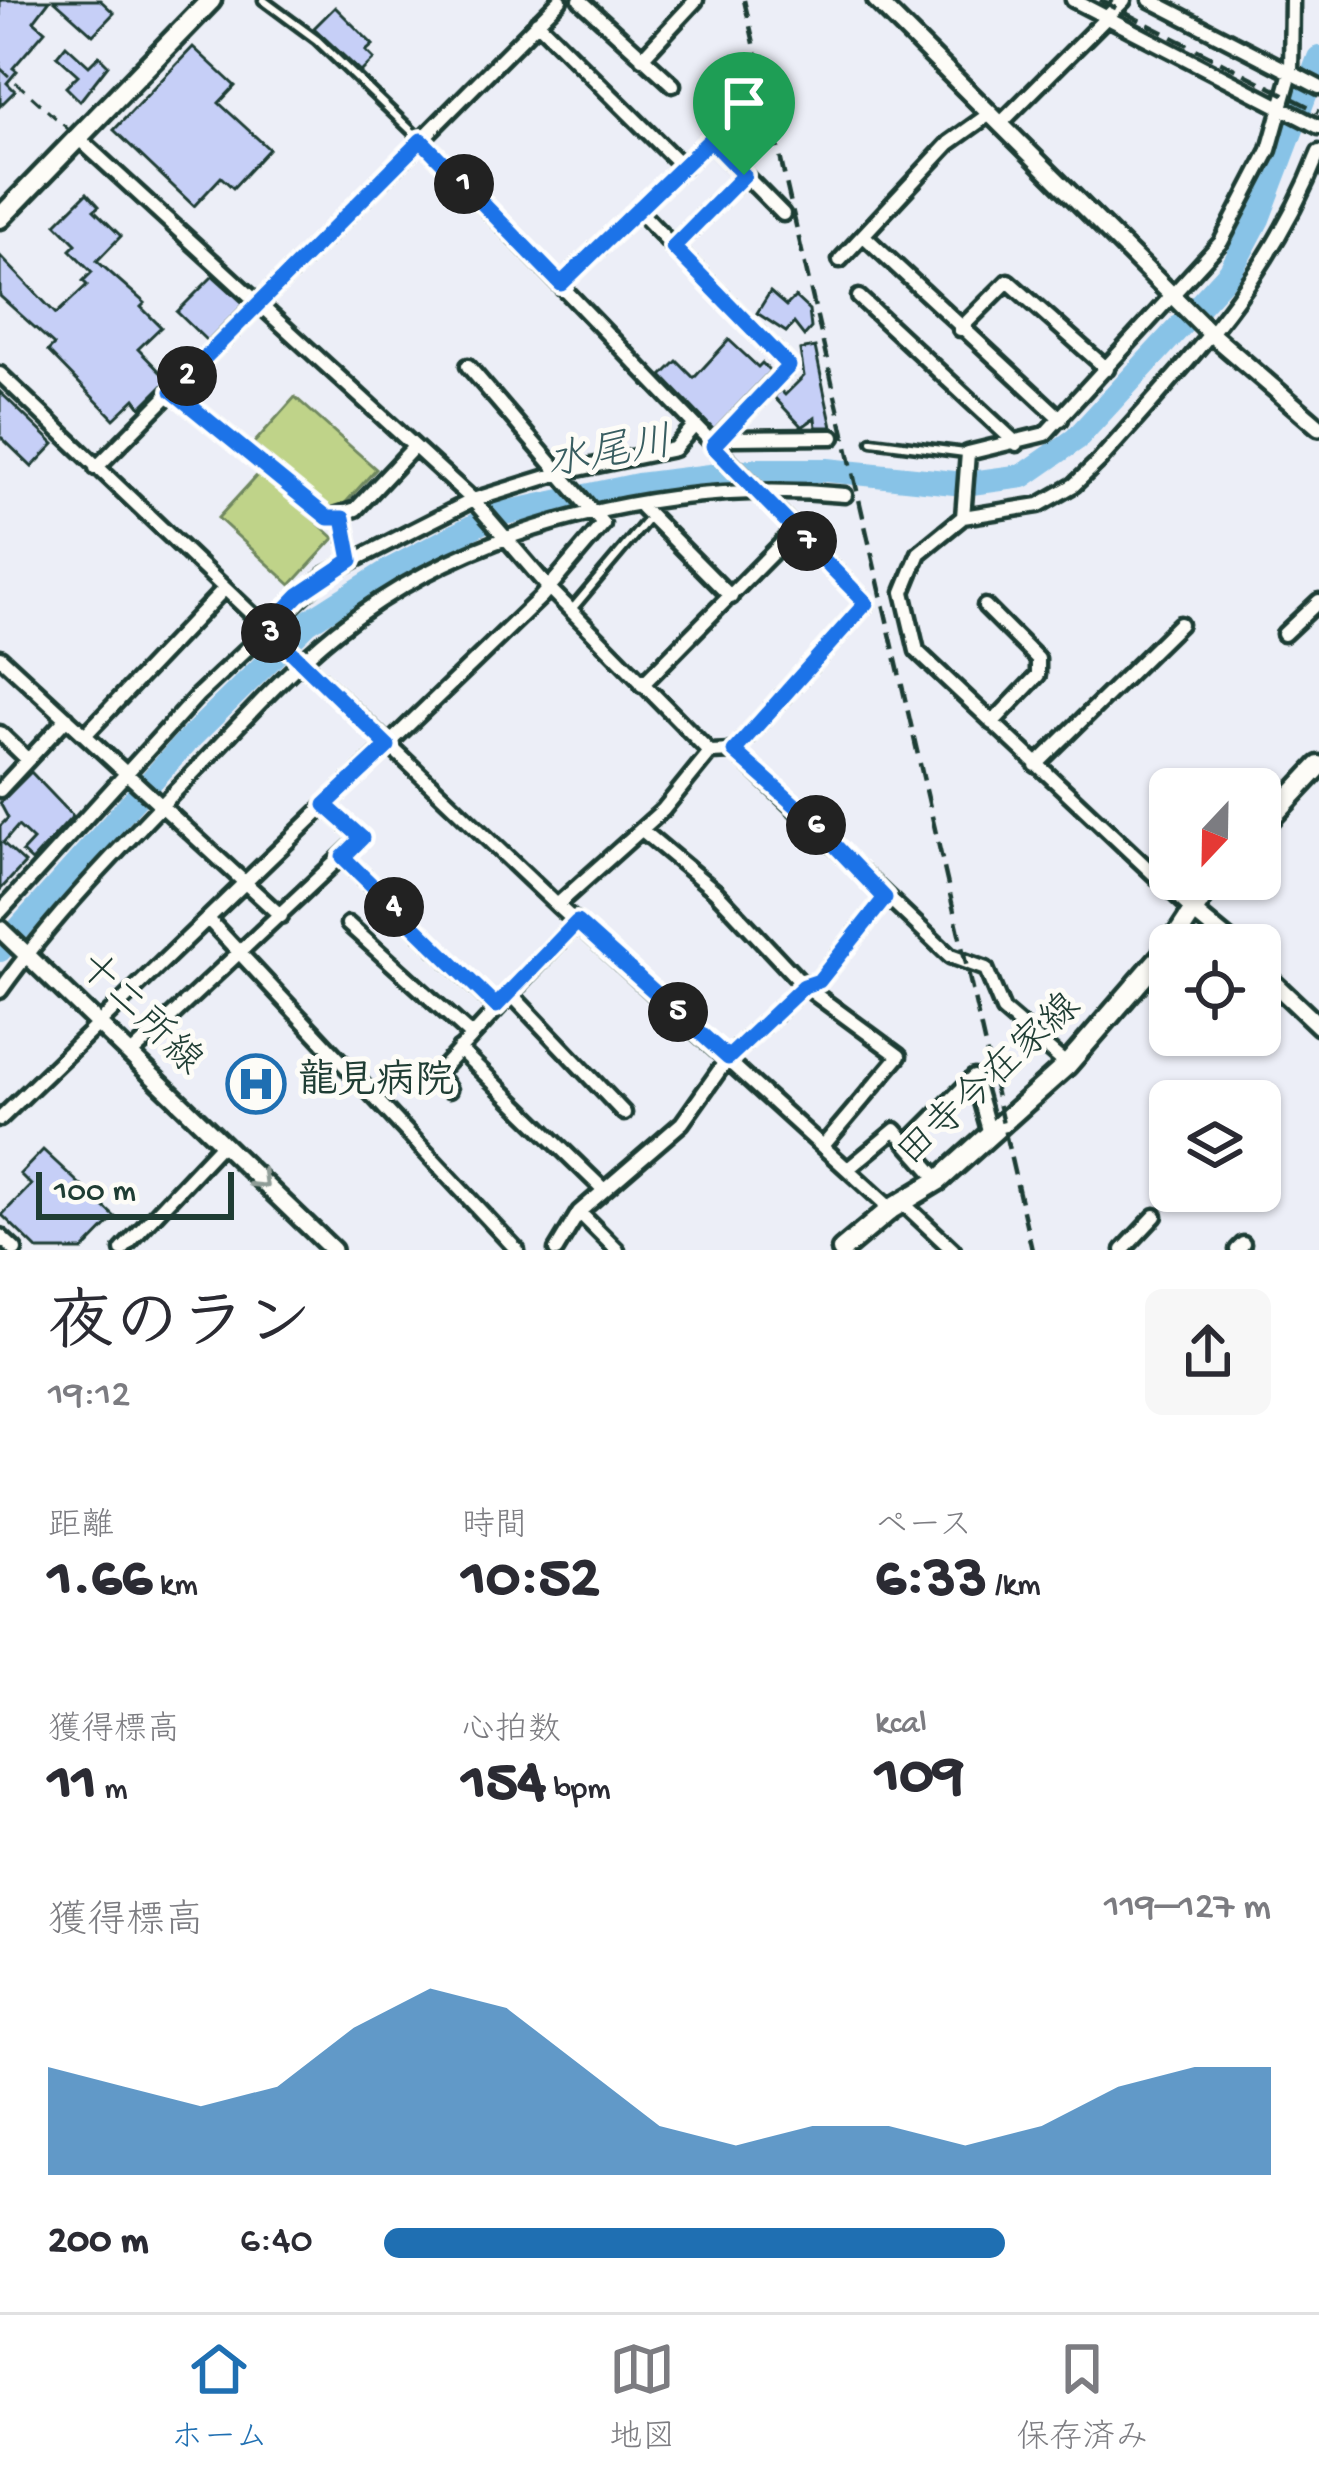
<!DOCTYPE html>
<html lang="ja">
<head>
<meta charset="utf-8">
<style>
	:root { --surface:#fff; --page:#f7f7f7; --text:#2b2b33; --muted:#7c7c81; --line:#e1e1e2; --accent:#1f6fb2 }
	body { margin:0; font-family:"Gochi Hand","Klee One",sans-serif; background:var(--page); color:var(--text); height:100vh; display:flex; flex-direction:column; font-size:45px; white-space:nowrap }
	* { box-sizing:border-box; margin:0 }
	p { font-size:39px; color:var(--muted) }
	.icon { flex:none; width:66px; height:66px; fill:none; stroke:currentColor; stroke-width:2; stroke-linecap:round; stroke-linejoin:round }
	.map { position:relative; height:1250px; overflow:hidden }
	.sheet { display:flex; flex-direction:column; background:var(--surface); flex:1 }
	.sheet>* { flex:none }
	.needle { width:78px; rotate:202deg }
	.buttons { position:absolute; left:1149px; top:768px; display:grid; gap:24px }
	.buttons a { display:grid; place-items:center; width:132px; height:132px; border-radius:18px; background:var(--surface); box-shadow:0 3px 9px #0004; font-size:60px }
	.scale { position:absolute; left:36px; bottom:30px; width:198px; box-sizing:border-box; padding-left:12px; border:6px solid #1f3d34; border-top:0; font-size:33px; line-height:42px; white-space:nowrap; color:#1f3d34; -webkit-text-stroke:9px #fdfcf7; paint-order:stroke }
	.pin { position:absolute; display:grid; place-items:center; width:102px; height:102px; color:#fff; margin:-123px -51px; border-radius:50% 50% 50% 0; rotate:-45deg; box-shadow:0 0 12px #0007 }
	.pin .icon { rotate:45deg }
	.km { position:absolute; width:60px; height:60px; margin:-30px; border-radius:50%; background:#222; color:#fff; font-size:33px; line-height:60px; text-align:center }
	.round { display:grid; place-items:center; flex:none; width:126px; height:126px; border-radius:18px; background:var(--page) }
	.head { display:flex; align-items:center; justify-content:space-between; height:204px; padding:0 48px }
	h1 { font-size:66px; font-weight:700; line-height:90px }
	.figures { display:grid; grid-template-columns:repeat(3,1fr); gap:18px; height:204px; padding:12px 48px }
	.figures div { display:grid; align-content:center }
	.figures b { font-size:60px; font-weight:700 }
	.figures small { font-size:33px; font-weight:400 }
	.figures p { font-size:33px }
	.chart { height:336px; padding:24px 48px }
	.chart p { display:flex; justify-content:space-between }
	.chart svg { width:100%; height:216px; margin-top:12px; fill:var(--accent); opacity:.7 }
	ul { padding:0 48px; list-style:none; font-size:39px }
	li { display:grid; grid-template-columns:192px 144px 1fr; align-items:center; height:90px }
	li i { height:30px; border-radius:15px; background:var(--accent) }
	.tabs { display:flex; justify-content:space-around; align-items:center; height:168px; border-top:3px solid var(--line); background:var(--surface); font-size:33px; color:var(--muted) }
	.tabs a { display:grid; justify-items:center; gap:6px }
	.tabs .current { color:var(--accent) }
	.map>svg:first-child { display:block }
</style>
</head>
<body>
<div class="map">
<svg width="1319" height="1250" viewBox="0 0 1319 1250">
	<rect width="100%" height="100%" fill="#eceef7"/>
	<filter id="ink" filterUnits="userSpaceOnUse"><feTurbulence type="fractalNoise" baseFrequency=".00833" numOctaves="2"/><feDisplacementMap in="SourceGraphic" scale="24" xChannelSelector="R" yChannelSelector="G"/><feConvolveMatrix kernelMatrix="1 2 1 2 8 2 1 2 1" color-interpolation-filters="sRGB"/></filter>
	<g filter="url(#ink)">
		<path fill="#bfd389" stroke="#6f885e" stroke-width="3" d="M295 397 376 469 338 511H329L253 444Z
			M261 471 334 538 291 585 218 518Z"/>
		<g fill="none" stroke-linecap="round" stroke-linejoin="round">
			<path stroke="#88c3e7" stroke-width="24" d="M0 950 185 743 308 622 390 570 495 515 638 485 759 470H827L964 484 1023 476 1076 439 1230 272 1258 219 1319 58"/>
		</g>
		<path fill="#c6cff7" stroke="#1f3d34" stroke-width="3" d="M0 0H50L34 21 45 31 13 68 17 71 7 83 15 91 0 106Z
			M54 0H100L114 13 93 35Z
			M335 7 373 45 366 51 374 59 361 72 314 28Z
			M66 45 89 66 99 56 108 65 80 101 66 87 78 75 57 56Z
			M193 47 235 86 219 103 269 149 233 188 221 177 194 206 114 130Z
			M87 193 99 206 94 210 121 236 97 261 145 303 141 307 161 327 138 349 168 380 141 407 135 399 114 419 48 351 54 345 0 296V256L56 314 87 285 83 281 92 272 70 250 76 244 56 224Z
			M213 276 244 304 207 341 177 312Z
			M770 292 786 306 795 297 809 310 811 328 804 336 794 323 786 332 757 313Z
			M729 340 758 367 762 363 770 371 714 430 662 376 677 361 694 378Z
			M815 347 824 391 832 427H816L815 418 802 427 774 397 780 390 785 395 804 376 800 350Z
			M0 392 54 444 32 467 0 436Z
			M31 772 73 816 32 861 22 852 33 840 18 826 3 843 25 863 0 890V826L8 818 0 803Z
			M43 1150 115 1217 83 1250H38L2 1215 31 1185 20 1174Z"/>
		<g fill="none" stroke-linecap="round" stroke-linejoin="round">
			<g stroke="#1f3d34" stroke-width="15">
				<path id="service" d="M263 0 317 40 421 140
					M872 441 965 453
					M573 608 649 518"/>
			</g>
			<g stroke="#1f3d34" stroke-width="21">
				<path id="minor" d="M580 0 673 85
					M1073 0 1319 127
					M1150 0 1319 87
					M537 22 683 167
					M642 58 696 0
					M1000 124 1124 0
					M78 138 473 500 547 586 710 752
					M421 140 866 603 734 751
					M638 210 789 366 713 446
					M864 236 1061 419
					M673 247 744 175
					M840 260 949 143 991 113
					M561 284 710 140 783 214
					M859 297 1017 444
					M960 329 1008 281 1107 369
					M0 374 557 905 891 1209
					M172 391 328 518 356 509 414 447
					M720 443 732 438 833 437
					M96 468 560 0
					M642 507 731 597
					M963 517 968 453 1045 434 1221 242 1269 150 1291 72 1292 0
					M343 518 351 560
					M985 606 1038 659V675L992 723
					M1284 634 1319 601
					M0 657 281 916
					M642 685 795 530
					M0 733 28 760
					M86 734 223 590
					M710 752 734 751 950 956 986 969 1003 1010 1067 1065
					M1036 765 1180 624
					M0 790 67 718
					M642 830 715 891 804 986 899 1056 823 1146
					M343 857 496 1007
					M557 905 663 810 710 752
					M0 912 197 696 325 575 473 500 563 472 674 449 694 426
					M1194 912 917 651 903 592 919 553 963 517 1039 505 1074 485 1099 461C1189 359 1268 282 1319 152
					M208 919 517 1250
					M348 924 471 1035
					M0 991C54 915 122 846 187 779 236 729 282 675 337 631 475 522 672 479 845 495
					M511 994 624 1113
					M459 1049 604 1190
					M130 1055 361 838 325 805
					M449 1090 438 1073 577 922
					M0 1119 541 597 603 524 468 366
					M907 1144 974 1077 990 1134
					M848 1169 895 1130 939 1180
					M905 1205 953 1250
					M579 1212 617 1250
					M0 1236 15 1250
					M122 1250 222 1144
					M556 1250 579 1212 682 1123 728 1058 804 986 819 981 885 898
					M1123 1250 1155 1216
					M1237 1250 1243 1244"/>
			</g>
			<g stroke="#1f3d34" stroke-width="24">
				<path id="tertiary" d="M876 0 1211 334 1319 427
					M1194 912 1234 945
					M0 929 333 1250
					M1260 970 1319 1026"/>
			</g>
			<g stroke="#1f3d34" stroke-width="27">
				<path id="secondary" d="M0 218 211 0
					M1260 829 1319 766
					M1171 945 1214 879
					M842 1250 891 1209 939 1180 1067 1065 1170 946"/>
			</g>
			<path stroke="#1f3d34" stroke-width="3" stroke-dasharray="12 9" stroke-linecap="butt" d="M0 68 68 129"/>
			<use href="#service" stroke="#fdfcf7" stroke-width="6"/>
			<use href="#minor" stroke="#fdfcf7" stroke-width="12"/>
			<use href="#tertiary" stroke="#fdfcf7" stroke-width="15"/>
			<use href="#secondary" stroke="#fdfcf7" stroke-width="18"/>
			<path stroke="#1f3d34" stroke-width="4.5" stroke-dasharray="18 9" stroke-linecap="butt" d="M744 0 1032 1250
				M1100 0 1319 112"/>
		</g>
		<defs><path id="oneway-chevron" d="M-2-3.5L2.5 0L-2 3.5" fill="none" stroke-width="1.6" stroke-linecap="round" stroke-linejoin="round" transform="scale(3)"/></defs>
		<use stroke="#8e9c96" href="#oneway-chevron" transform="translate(261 1181) rotate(44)"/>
	</g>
	<g fill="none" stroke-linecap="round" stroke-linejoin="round" filter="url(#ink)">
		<g stroke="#fff" stroke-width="24">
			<path id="route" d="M421 140 561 284 710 140 744 175 673 247 789 366 713 446 866 603 734 751 804 813 885 898 819 981 804 986 728 1058 577 922 496 1006 343 857 362 838 325 805 388 746 267 628 299 595 351 560 343 518H328L172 391Z"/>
		</g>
		<use href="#route" stroke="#1a73e8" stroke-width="15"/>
	</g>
	<defs>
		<g id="hospital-ring" transform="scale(3)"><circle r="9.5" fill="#fdfcf7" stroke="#1f6fb2" stroke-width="1.5"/><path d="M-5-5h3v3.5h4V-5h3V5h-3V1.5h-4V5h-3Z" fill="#1f6fb2"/></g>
	</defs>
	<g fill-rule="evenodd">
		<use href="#hospital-ring" x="256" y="1084"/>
	</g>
	<g text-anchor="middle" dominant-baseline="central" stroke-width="10" stroke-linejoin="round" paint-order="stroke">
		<g font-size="39" fill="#1f3d34" stroke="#fdfcf7">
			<text transform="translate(138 1016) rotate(44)">十二所線</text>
			<text transform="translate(991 1082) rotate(-43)">田寺今在家線</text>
		</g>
		<g font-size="39" font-weight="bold" fill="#1f3d34" stroke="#fdfcf7" text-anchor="start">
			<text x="298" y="1084">龍見病院</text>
		</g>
		<g font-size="42" font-style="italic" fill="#395e61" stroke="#fdfcf7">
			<text transform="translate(610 456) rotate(-10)">水尾川</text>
		</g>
	</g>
</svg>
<div class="buttons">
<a><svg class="needle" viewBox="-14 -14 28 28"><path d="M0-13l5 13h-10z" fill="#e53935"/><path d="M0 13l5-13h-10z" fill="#7c7c81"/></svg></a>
<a><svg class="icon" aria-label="locate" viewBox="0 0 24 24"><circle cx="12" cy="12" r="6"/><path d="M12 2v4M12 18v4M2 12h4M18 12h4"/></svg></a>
<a><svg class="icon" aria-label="layers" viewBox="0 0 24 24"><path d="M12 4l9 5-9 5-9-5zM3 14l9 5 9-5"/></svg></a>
</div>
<div class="scale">100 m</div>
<div class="pin" style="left:744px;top:175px;background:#1e9e55"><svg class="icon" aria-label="arrive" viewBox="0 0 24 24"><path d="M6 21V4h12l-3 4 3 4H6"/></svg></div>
<b class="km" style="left:464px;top:184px">1</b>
<b class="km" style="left:187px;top:376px">2</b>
<b class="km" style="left:271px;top:633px">3</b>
<b class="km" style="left:394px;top:907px">4</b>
<b class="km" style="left:678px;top:1012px">5</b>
<b class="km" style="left:816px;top:825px">6</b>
<b class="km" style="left:807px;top:541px">7</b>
</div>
<section class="sheet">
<div class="head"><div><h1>夜のラン</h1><p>19:12</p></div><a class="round"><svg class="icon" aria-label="share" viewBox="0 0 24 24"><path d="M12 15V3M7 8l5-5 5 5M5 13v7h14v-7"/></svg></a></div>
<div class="figures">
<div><p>距離</p><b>1.66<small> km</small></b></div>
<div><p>時間</p><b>10:52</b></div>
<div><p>ペース</p><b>6:33<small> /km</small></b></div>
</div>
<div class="figures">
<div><p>獲得標高</p><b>11<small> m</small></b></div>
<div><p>心拍数</p><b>154<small> bpm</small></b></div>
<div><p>kcal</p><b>109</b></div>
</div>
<div class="chart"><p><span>獲得標高</span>119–127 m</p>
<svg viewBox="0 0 160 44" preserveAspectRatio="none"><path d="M0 44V22L10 26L20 30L30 26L40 14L50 6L60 10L70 22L80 34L90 38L100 34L110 34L120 38L130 34L140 26L150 22L160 22V44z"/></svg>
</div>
<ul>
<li><b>200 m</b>6:40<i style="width:70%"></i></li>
</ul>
</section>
<nav class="tabs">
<a class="current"><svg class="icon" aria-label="home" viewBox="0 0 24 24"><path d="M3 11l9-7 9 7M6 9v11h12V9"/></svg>ホーム</a>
<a><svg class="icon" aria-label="map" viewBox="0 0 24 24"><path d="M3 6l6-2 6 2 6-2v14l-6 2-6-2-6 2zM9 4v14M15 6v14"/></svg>地図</a>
<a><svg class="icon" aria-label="saved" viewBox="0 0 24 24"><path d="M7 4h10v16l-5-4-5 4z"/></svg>保存済み</a>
</nav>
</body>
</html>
